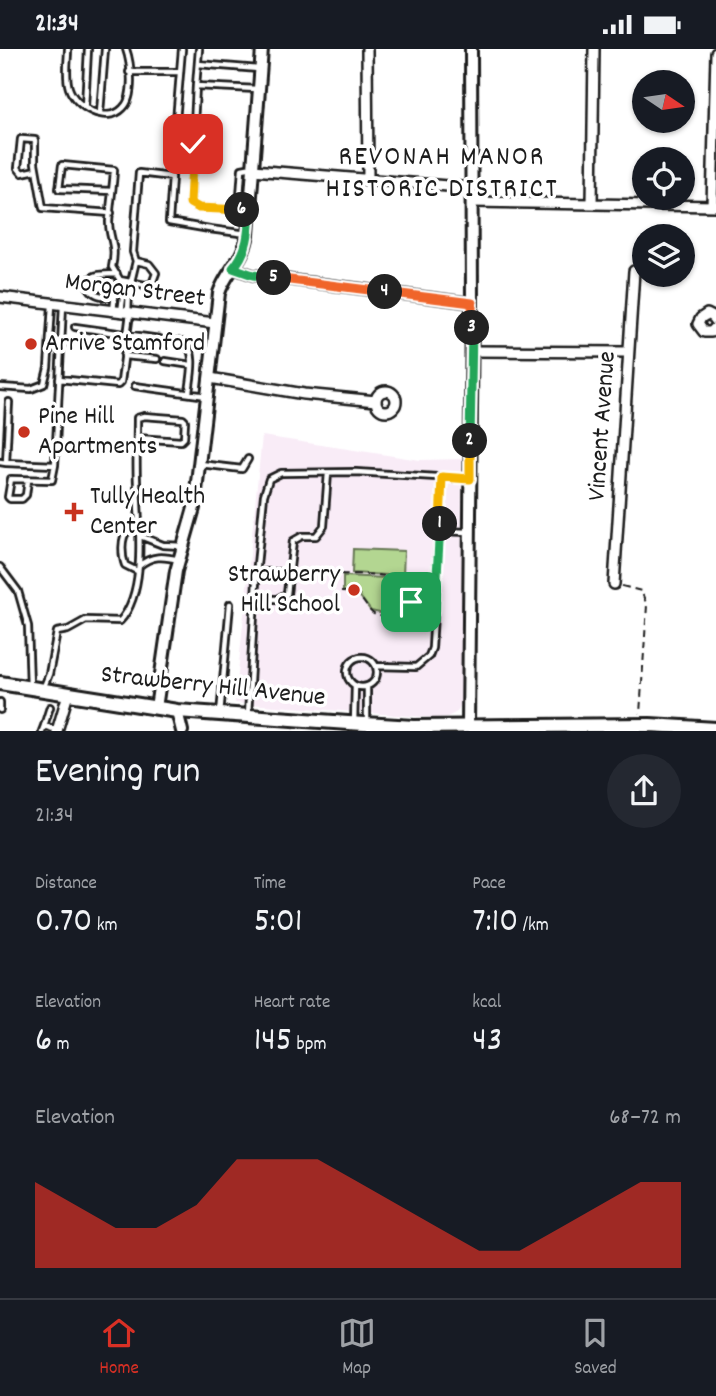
<!DOCTYPE html>
<html lang="en">
<head>
<meta charset="utf-8">
<style>
	:root { --surface:#171b24; --page:#242831; --text:#f1f3f6; --muted:#9ea1a6; --line:#363941; --accent:#d93025 }
	body { margin:0; font-family:Dekko,sans-serif; background:var(--page); color:var(--text); height:100vh; display:flex; flex-direction:column; font-size:26px; white-space:nowrap }
	* { box-sizing:border-box; margin:0 }
	p { font-size:23px; color:var(--muted) }
	.icon { flex:none; width:38px; height:38px; fill:none; stroke:currentColor; stroke-width:2; stroke-linecap:round; stroke-linejoin:round }
	.map { position:relative; height:682px; overflow:hidden }
	.side { display:flex; flex-direction:column; background:var(--surface); flex:1 }
	.side>* { flex:none }
	.needle { width:46px; rotate:103deg }
	.tools { position:absolute; left:632px; top:21px; display:grid; gap:14px }
	.tools a { display:grid; place-items:center; width:63px; height:63px; border-radius:50%; background:var(--surface); box-shadow:0 2px 5px #0004; font-size:35px }
	.pin { position:absolute; display:grid; place-items:center; width:60px; height:60px; color:#fff; margin:-30px; border-radius:14px; box-shadow:0 4px 10px #0006 }
	.km { position:absolute; width:35px; height:35px; margin:-18px; border-radius:50%; background:#222; color:#fff; font-size:19px; line-height:35px; text-align:center }
	.round { display:grid; place-items:center; flex:none; width:74px; height:74px; border-radius:37px; background:var(--page) }
	.headline { display:flex; align-items:center; justify-content:space-between; height:119px; padding:0 35px }
	h1 { font-size:38px; font-weight:600; line-height:52px }
	.stats { display:grid; grid-template-columns:repeat(3,1fr); gap:10px; height:119px; padding:7px 35px }
	.stats div { display:grid; align-content:center }
	.stats b { font-size:35px; font-weight:600 }
	.stats small { font-size:19px; font-weight:400 }
	.stats p { font-size:19px }
	.chart { height:196px; padding:14px 35px }
	.chart p { display:flex; justify-content:space-between }
	.chart svg { width:100%; height:126px; margin-top:7px; fill:var(--accent); opacity:.7 }
	.status { display:flex; justify-content:space-between; align-items:center; height:49px; padding:0 35px; background:var(--surface); direction:ltr }
	.status svg { height:19px; fill:currentColor }
	.tab-bar { display:flex; justify-content:space-around; align-items:center; height:98px; border-top:2px solid var(--line); background:var(--surface); font-size:19px; color:var(--muted) }
	.tab-bar a { display:grid; justify-items:center; gap:4px }
	.tab-bar .current { color:var(--accent) }
	.map>svg:first-child { display:block }
</style>
</head>
<body>
<div class="status"><b>21:34</b><svg viewBox="0 0 49 12"><path d="M0 12V9h3v3zM5 12V6h3v6zM10 12V3h3v9zM15 12V0h3v12zM26 1h20v11H26zM47 4h2v5h-2z"/></svg></div>
<div class="map">
<svg width="716" height="682" viewBox="0 0 716 682">
	<rect width="100%" height="100%" fill="#fff"/>
	<filter id="ink" filterUnits="userSpaceOnUse"><feTurbulence type="fractalNoise" baseFrequency=".0143" numOctaves="2"/><feDisplacementMap in="SourceGraphic" scale="14" xChannelSelector="R" yChannelSelector="G"/><feConvolveMatrix kernelMatrix="1 2 1 2 8 2 1 2 1" color-interpolation-filters="sRGB"/></filter>
	<g filter="url(#ink)">
		<path fill="#f9ecf7" d="M262 387 420 411 462 410 461 655 457 663 447 668 436 669 235 654Z"/>
		<path fill="#b3d691" stroke="#687956" stroke-width="2" d="M353 500 404 502 403 527 352 524Z
			M343 527 386 529 389 532 387 561 384 565 371 562 358 545 343 542Z"/>
		<g fill="none" stroke-linecap="round" stroke-linejoin="round">
			<g stroke="#1c1c1c" stroke-width="10">
				<path id="service" d="M68 0C68 12 65 27 69 39 75 58 107 76 123 59 135 48 131 14 126 0
					M199 0 196 37 257 40
					M198 15 259 20
					M129 23H180
					M196 37 190 154 199 159 249 161
					M85 58 88 0
					M100 64 105 0
					M175 84 182 0
					M36 121 22 124 18 119 21 90 35 91V114L43 159 111 164
					M112 142 59 140 62 116 114 121C113 139 110 156 109 173 109 190 117 196 112 218L120 231
					M239 161 242 120 253 118
					M131 233 136 212
					M120 234V231L145 236 152 235 156 224 149 215 136 212 133 203 139 124 172 128 169 173C195 178 221 182 247 185
					M127 238 129 242 128 263
					M115 249C102 247 93 248 87 235 92 223 105 226 117 225
					M113 262 116 237 120 234 127 238
					M121 263 124 241 127 238
					M75 278 160 290
					M167 291C172 292 180 292 184 294 198 301 190 332 189 344
					M124 307 157 310
					M165 312 191 316
					M59 330 118 336 121 333 130 264
					M135 337 207 347
					M0 338 31 340 44 335 48 319 52 256
					M0 413 6 414 9 353
					M6 414 55 416 63 256
					M200 415 242 420 248 410
					M28 431 26 446 22 450H10L8 448 11 430 52 431 55 416
					M439 482 469 483
					M140 487 163 496 182 497
					M139 517C152 506 163 507 179 511
					M0 518 18 542 28 577 30 638
					M137 522 125 516C122 508 120 488 128 482 129 481 138 479 139 478
					M257 523H289
					M255 550H277L287 545 293 492 302 487H316L324 477 328 424
					M347 623a15 15 0 1 1 30 0a15 15 0 1 1-30 0Z
					M376 617 416 618 429 607 432 599 442 428
					M43 640 49 625 57 583 68 581 86 571 120 572C148 541 138 473 137 434 136 413 137 391 137 369L144 367 183 370 185 372 184 389 181 392 137 389
					M0 653V661
					M220 665 230 555
					M248 666 257 516 264 446 269 430 281 424 356 423 469 430
					M354 674 355 637
					M367 675V638
					M44 677 50 658
					M42 682 44 677 57 681"/>
			</g>
			<g stroke="#1c1c1c" stroke-width="14">
				<path id="minor" d="M367 0 368 130
					M253 121 472 139
					M472 153 716 157
					M592 155 594 0
					M712 157 716 4
					M233 219 253 226 472 254
					M0 248 215 274
					M716 272 713 268 707 265 701 269 698 275 704 283H711L716 278
					M471 302 628 303
					M210 329 304 345 376 352
					M376 352a10 10 0 1 1 20 0a10 10 0 1 1-20 0Z
					M614 535 634 222
					M57 682 68 645"/>
			</g>
			<g stroke="#1c1c1c" stroke-width="16">
				<path id="tertiary" d="M156 659 176 522 194 459 219 244C227 221 243 212 248 186L262 0
					M177 662 182 682
					M468 677 472 254 471 0"/>
			</g>
			<g stroke="#1c1c1c" stroke-width="18">
				<path id="secondary" d="M0 634 177 662 348 674 414 678 650 676 716 680"/>
			</g>
			<path stroke="#1c1c1c" stroke-width="2" stroke-dasharray="7 5" stroke-linecap="butt" d="M341 525C357 526 382 523 396 531 410 540 408 557 427 561
				M622 537 641 542 647 556 640 665
				M341 543C346 543 353 543 358 547 367 553 370 574 390 565 394 562 398 556 403 553H410
				M387 566 390 529"/>
			<use href="#service" stroke="#fff" stroke-width="4.5"/>
			<use href="#minor" stroke="#fff" stroke-width="9"/>
			<use href="#tertiary" stroke="#fff" stroke-width="10"/>
			<use href="#secondary" stroke="#fff" stroke-width="12"/>
		</g>
	</g>
	<g fill="none" stroke-linecap="round" stroke-linejoin="round" filter="url(#ink)">
		<g stroke="#fff" stroke-width="14">
			<path id="split-1" d="M411 553 424 561H435L440 475"/>
		</g>
		<g stroke="#fff" stroke-width="14">
			<path id="split-2" d="M440 475 442 428 470 430V392"/>
		</g>
		<g stroke="#fff" stroke-width="14">
			<path id="split-3" d="M470 392 472 279"/>
		</g>
		<g stroke="#fff" stroke-width="14">
			<path id="split-4" d="M385 243 472 254V279"/>
		</g>
		<g stroke="#fff" stroke-width="14">
			<path id="split-5" d="M274 229 385 243"/>
		</g>
		<g stroke="#fff" stroke-width="14">
			<path id="split-6" d="M242 161H250C249 182 248 203 233 219L253 226 274 229"/>
		</g>
		<g stroke="#fff" stroke-width="14">
			<path id="split-7" d="M193 95 190 154 199 159 242 161"/>
		</g>
		<use href="#split-1" stroke="#22a559" stroke-width="9"/>
		<use href="#split-2" stroke="#f5b400" stroke-width="9"/>
		<use href="#split-3" stroke="#22a559" stroke-width="9"/>
		<use href="#split-4" stroke="#f0652b" stroke-width="9"/>
		<use href="#split-5" stroke="#f0652b" stroke-width="9"/>
		<use href="#split-6" stroke="#22a559" stroke-width="9"/>
		<use href="#split-7" stroke="#f5b400" stroke-width="9"/>
	</g>
	<g fill="#c8321e" stroke="#fff" stroke-width="2.5">
		<circle cx="31" cy="295" r="7"/>
		<circle cx="24" cy="383" r="7"/>
		<path d="M70.5 452.5h7v7h7v7h-7v7h-7v-7h-7v-7h7z"/>
		<circle cx="354" cy="541" r="7"/>
	</g>
	<g text-anchor="middle" dominant-baseline="central" stroke-width="7" stroke-linejoin="round" paint-order="stroke">
		<g font-size="26" fill="#1c1c1c" stroke="#fff">
			<text transform="translate(135 242) rotate(7)">Morgan Street</text>
			<text transform="translate(603 377) rotate(-86)">Vincent Avenue</text>
			<text transform="translate(213 638) rotate(6)">Strawberry Hill Avenue</text>
		</g>
		<g font-size="26" fill="#1c1c1c" stroke="#fff" text-anchor="start">
			<text x="45" y="295">Arrive Stamford</text>
			<text x="38" y="368">Pine Hill<tspan x="38" dy="30">Apartments</tspan></text>
			<text x="90" y="448">Tully Health<tspan x="90" dy="30">Center</tspan></text>
			<text x="340" y="526" text-anchor="end">Strawberry<tspan x="340" dy="30">Hill School</tspan></text>
		</g>
		<g font-size="28" letter-spacing="2" fill="#1c1c1c" stroke="#fff">
			<text x="442" y="110">REVONAH MANOR<tspan x="442" dy="32">HISTORIC DISTRICT</tspan></text>
		</g>
	</g>
</svg>
<div class="tools">
<a><svg class="needle" viewBox="-14 -14 28 28"><path d="M0-13l5 13h-10z" fill="#e53935"/><path d="M0 13l5-13h-10z" fill="#9ea1a6"/></svg></a>
<a><svg class="icon" aria-label="locate" viewBox="0 0 24 24"><circle cx="12" cy="12" r="6"/><path d="M12 2v4M12 18v4M2 12h4M18 12h4"/></svg></a>
<a><svg class="icon" aria-label="layers" viewBox="0 0 24 24"><path d="M12 4l9 5-9 5-9-5zM3 14l9 5 9-5"/></svg></a>
</div>
<div class="pin" style="left:411px;top:553px;background:#1e9e55"><svg class="icon" aria-label="arrive" viewBox="0 0 24 24"><path d="M6 21V4h12l-3 4 3 4H6"/></svg></div>
<div class="pin" style="left:193px;top:95px;background:#d93025"><svg class="icon" aria-label="check" viewBox="0 0 24 24"><path d="M5 12l5 5 9-10"/></svg></div>
<b class="km" style="left:440px;top:475px">1</b>
<b class="km" style="left:470px;top:392px">2</b>
<b class="km" style="left:472px;top:279px">3</b>
<b class="km" style="left:385px;top:243px">4</b>
<b class="km" style="left:274px;top:229px">5</b>
<b class="km" style="left:242px;top:161px">6</b>
</div>
<section class="side">
<div class="headline"><div><h1>Evening run</h1><p>21:34</p></div><a class="round"><svg class="icon" aria-label="share" viewBox="0 0 24 24"><path d="M12 15V3M7 8l5-5 5 5M5 13v7h14v-7"/></svg></a></div>
<div class="stats">
<div><p>Distance</p><b>0.70<small> km</small></b></div>
<div><p>Time</p><b>5:01</b></div>
<div><p>Pace</p><b>7:10<small> /km</small></b></div>
</div>
<div class="stats">
<div><p>Elevation</p><b>6<small> m</small></b></div>
<div><p>Heart rate</p><b>145<small> bpm</small></b></div>
<div><p>kcal</p><b>43</b></div>
</div>
<div class="chart"><p><span>Elevation</span>68–72 m</p>
<svg viewBox="0 0 160 44" preserveAspectRatio="none"><path d="M0 44V14L10 22L20 30L30 30L40 22L50 6L60 6L70 6L80 14L90 22L100 30L110 38L120 38L130 30L140 22L150 14L160 14V44z"/></svg>
</div>
</section>
<nav class="tab-bar">
<a class="current"><svg class="icon" aria-label="home" viewBox="0 0 24 24"><path d="M3 11l9-7 9 7M6 9v11h12V9"/></svg>Home</a>
<a><svg class="icon" aria-label="map" viewBox="0 0 24 24"><path d="M3 6l6-2 6 2 6-2v14l-6 2-6-2-6 2zM9 4v14M15 6v14"/></svg>Map</a>
<a><svg class="icon" aria-label="saved" viewBox="0 0 24 24"><path d="M7 4h10v16l-5-4-5 4z"/></svg>Saved</a>
</nav>
</body>
</html>
